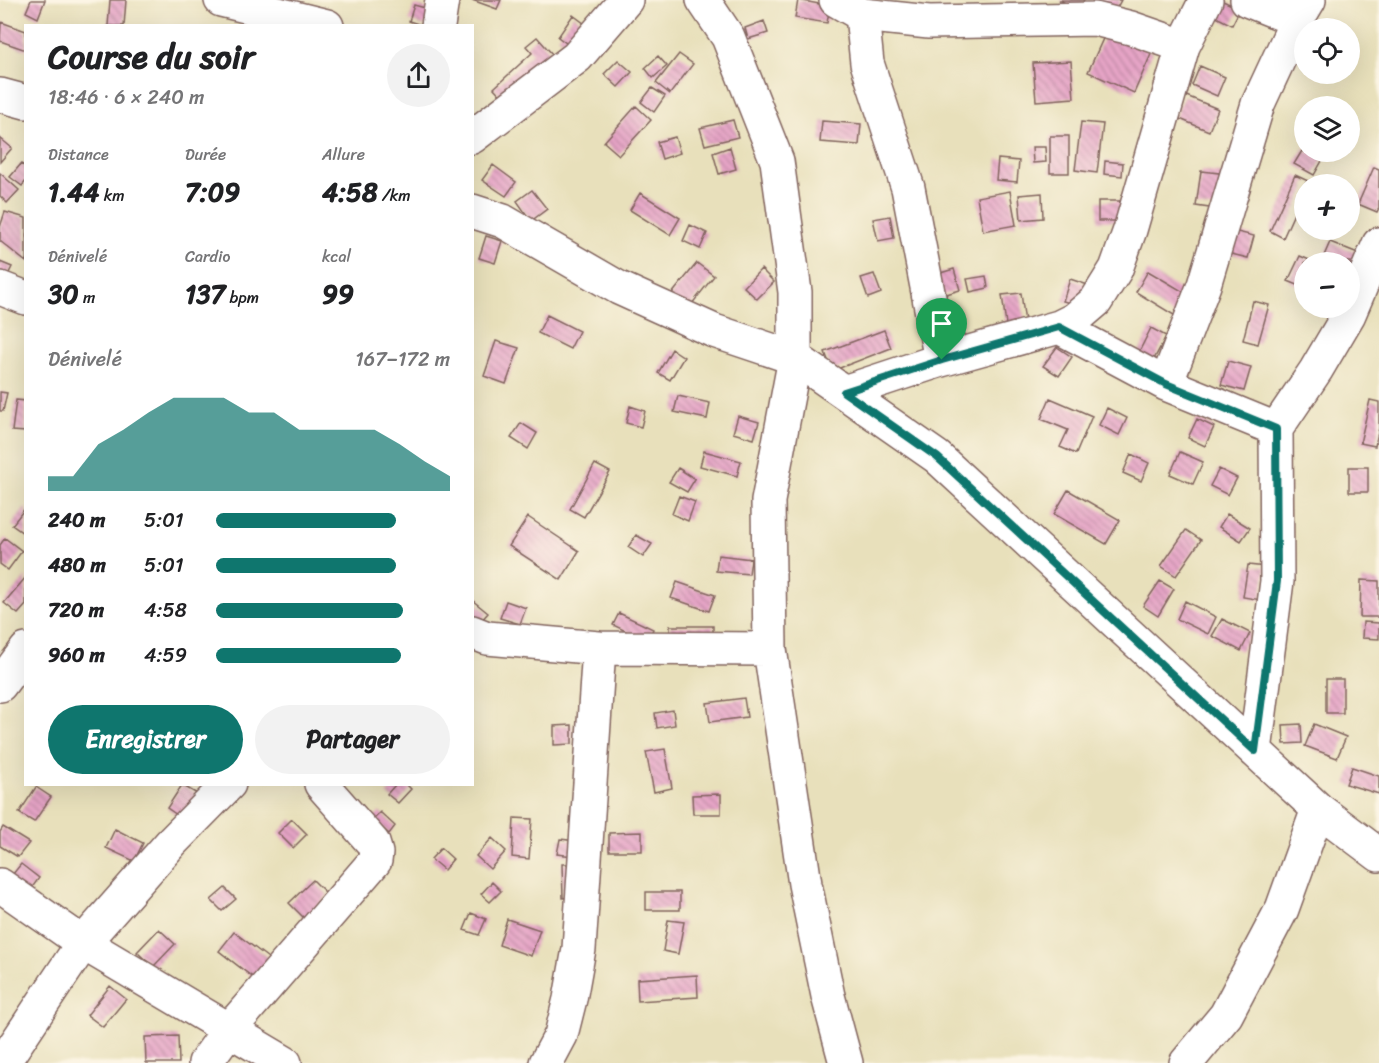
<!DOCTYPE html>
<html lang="fr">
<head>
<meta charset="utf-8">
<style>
	:root { --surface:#fff; --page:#f2f2f2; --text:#202124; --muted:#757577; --accent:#0f766e }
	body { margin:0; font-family:Sriracha,sans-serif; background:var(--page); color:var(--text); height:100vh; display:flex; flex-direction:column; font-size:22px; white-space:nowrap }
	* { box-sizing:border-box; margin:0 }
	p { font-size:20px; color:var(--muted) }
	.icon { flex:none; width:33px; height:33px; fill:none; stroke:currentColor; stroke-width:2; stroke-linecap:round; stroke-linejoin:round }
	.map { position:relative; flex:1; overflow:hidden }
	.side { position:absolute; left:24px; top:24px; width:450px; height:762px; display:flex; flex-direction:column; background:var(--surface); border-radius:0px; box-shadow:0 6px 24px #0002 }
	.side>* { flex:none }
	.controls { position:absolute; left:1294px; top:18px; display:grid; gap:12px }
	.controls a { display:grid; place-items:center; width:66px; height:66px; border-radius:50%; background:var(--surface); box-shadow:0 6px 24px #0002; font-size:30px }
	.pin { position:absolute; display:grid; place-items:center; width:51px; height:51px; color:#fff; margin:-62px -26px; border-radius:50% 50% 50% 0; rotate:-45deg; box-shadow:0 0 6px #0007 }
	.pin .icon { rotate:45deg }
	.round { display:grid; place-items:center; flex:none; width:63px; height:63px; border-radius:32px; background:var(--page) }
	.headline { display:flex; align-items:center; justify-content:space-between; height:102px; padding:0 24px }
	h1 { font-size:33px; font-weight:700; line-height:45px }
	.stats { display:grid; grid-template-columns:repeat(3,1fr); gap:9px; height:102px; padding:6px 24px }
	.stats div { display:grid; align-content:center }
	.stats b { font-size:26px; font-weight:700 }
	.stats small { font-size:16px; font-weight:400 }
	.stats p { font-size:16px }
	.chart { height:168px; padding:12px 24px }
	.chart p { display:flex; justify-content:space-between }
	.chart svg { width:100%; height:108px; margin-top:6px; fill:var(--accent); opacity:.7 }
	.button { display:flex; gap:12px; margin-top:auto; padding:12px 24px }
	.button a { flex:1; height:69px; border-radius:36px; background:var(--accent); color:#fff; font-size:24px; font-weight:700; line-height:69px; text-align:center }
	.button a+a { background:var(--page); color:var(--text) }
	ul { padding:0 24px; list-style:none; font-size:20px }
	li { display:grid; grid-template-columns:96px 72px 1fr; align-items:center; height:45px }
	li i { height:15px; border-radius:8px; background:var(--accent) }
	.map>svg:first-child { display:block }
</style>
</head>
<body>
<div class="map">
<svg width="1379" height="1063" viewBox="0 0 1379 1063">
	<defs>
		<pattern id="building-back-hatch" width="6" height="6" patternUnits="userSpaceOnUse" patternTransform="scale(1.5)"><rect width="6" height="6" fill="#e6a4c6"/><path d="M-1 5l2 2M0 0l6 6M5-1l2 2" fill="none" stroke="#bc85a1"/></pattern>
	</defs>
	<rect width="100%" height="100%" fill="#fcf5e5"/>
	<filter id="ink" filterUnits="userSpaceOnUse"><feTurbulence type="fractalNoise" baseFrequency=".0167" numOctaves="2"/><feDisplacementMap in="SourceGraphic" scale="12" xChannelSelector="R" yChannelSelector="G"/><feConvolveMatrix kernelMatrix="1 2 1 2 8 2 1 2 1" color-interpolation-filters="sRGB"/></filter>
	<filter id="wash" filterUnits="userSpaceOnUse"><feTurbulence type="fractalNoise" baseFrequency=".008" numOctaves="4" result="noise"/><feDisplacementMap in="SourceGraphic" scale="24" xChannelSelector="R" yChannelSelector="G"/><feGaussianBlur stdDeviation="1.35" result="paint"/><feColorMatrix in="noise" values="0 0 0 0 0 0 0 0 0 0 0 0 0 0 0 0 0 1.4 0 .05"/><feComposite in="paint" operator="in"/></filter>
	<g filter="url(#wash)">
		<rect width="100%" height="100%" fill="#e8e0bb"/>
		<g id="blocks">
			<path fill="url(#building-back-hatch)" d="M31 0H45L38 18 26 12Z
				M110 0H126L124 26H108Z
				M472 0H501L497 9Z
				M798 0 830 6 827 23 795 18Z
				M1059 0H1084L1079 9Z
				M1099 0H1121L1113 15 1095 7Z
				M1221 0 1240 9 1232 25 1214 16Z
				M414 5 436 11 424 26 409 21Z
				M573 15 585 24 570 46 558 37Z
				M764 21 768 33 748 39 745 28Z
				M1 22 26 31V50L0 41Z
				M1106 32 1152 52 1134 93 1088 72Z
				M537 37 553 55 504 99 494 88 532 53 526 46Z
				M679 54 693 64 670 94 656 83Z
				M658 56 667 66 653 78 645 68Z
				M618 60 632 72 618 87 604 74Z
				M1071 61 1074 98 1036 101 1033 63Z
				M1200 66 1225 77 1217 96 1192 85Z
				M652 88 665 96 654 112 641 102Z
				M1184 95 1218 109 1209 131 1175 117Z
				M636 106 651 120 619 155 604 142Z
				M733 120 738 137 705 145 700 128Z
				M822 121 861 124 859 145 820 142Z
				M1081 122 1103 124 1097 173 1075 170Z
				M1050 136H1069V173H1050Z
				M675 137 680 153 662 159 657 142Z
				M0 138 12 148 0 162Z
				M1305 146V152H1327L1314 175 1294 164Z
				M730 147 736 169 719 174 713 153Z
				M1032 147H1045L1046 162 1033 163Z
				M998 159 1019 161 1017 182 996 180Z
				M1105 161 1123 163 1122 176 1104 174Z
				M21 164 26 167V181L22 186 10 177Z
				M493 165 516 182 506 196 482 180Z
				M1374 167 1379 169V208L1377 212 1358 204Z
				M1201 171 1228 174 1223 210 1196 206Z
				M0 173 19 190 7 203 0 196Z
				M1295 175 1308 181 1305 184V189L1283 238 1270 231Z
				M532 190 547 209 531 221 517 201Z
				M1010 191 1016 225 983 231 977 197Z
				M640 193 680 218 670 235 630 210Z
				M1042 193 1043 218 1021 220 1019 195Z
				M1098 201H1120V221H1098Z
				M5 212 26 218V262L0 241V227Z
				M890 216 894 238 878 241 873 219Z
				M690 225 707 233 700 249 683 241Z
				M1229 230 1254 236 1248 258 1223 252Z
				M486 236 502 241 495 263 479 258Z
				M1330 242 1363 255 1357 271 1350 269V262H1334L1323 258Z
				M1300 256 1314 262H1305V288L1288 281Z
				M0 262 12 267 3 285 0 284Z
				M697 263 714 276 684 314 667 300Z
				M761 269 774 282 757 299 744 287Z
				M954 269 960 290 943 295 937 274Z
				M1148 271 1194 298 1182 320 1136 292Z
				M874 274 881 293 868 298 861 278Z
				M986 276 988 288 970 292 967 279Z
				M1070 279 1088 285 1081 306 1063 301Z
				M1021 293 1026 330 1007 332 1002 295Z
				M1253 301 1269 305 1258 344 1243 340Z
				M547 315 579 331 570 349 538 333Z
				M1151 328 1166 336 1149 369 1134 362Z
				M884 330 891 348 832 371 825 352Z
				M496 341 519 348 506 384 484 376Z
				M1057 347 1072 357 1059 376 1043 366Z
				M672 349 684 357 670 380 658 373Z
				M1228 361 1251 367 1244 391 1221 385Z
				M0 392 7 393 3 411H0Z
				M678 396 710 403 707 419 674 412Z
				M1050 398 1092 416 1076 454 1060 447 1068 430 1041 419Z
				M16 400 26 401V432L12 431Z
				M1370 400 1379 402V428L1375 446 1360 443Z
				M630 406 645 411 641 427 626 423Z
				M1107 408 1127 418 1119 435 1099 425Z
				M738 416 759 422 754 439 733 433Z
				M1197 419 1214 427 1205 446 1188 438Z
				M521 423 537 433 528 449 511 438Z
				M704 451 741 461 737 476 700 466Z
				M1180 452 1203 462 1193 484 1170 474Z
				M1131 454 1149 463 1141 481 1123 473Z
				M595 464 610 472 584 517 570 509Z
				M1349 467H1368V492H1349Z
				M678 468 695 479 687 492 669 482Z
				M1219 469 1237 478 1228 495 1210 486Z
				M1068 490 1120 520 1106 544 1054 514Z
				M679 496 695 502 688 521 672 514Z
				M26 507V535L12 525Z
				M1227 514 1250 528 1241 541 1219 527Z
				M528 517 579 551 561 580 509 546Z
				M1186 530 1201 540 1176 576 1161 566Z
				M636 535 652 544 643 557 628 547Z
				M5 538 22 551 8 570 0 564V545Z
				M718 555 751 559 749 574 716 571Z
				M1248 565 1266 567 1261 600 1243 597Z
				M26 577V605L18 614 4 603Z
				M1361 580 1379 581V617H1360Z
				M1160 581 1174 589 1158 616 1143 606Z
				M677 582 715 595 709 611 671 598Z
				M472 600 488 613 480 622 472 616Z
				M506 601 526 608 520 624 500 618Z
				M1185 601 1216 617 1208 634 1177 619Z
				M619 613 653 629 647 641 613 625Z
				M1222 619 1250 633 1241 651 1212 636Z
				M1363 622 1379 623V639L1362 638Z
				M670 626H713V645H670Z
				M1326 679H1343V713H1326Z
				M744 698 747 717 710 722 707 703Z
				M673 710 675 725 657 728 655 713Z
				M1301 724 1302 743 1284 744 1283 725Z
				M1314 724 1346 737 1337 758 1305 746Z
				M572 725V744L554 745V726Z
				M665 749 672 788 654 792 646 752Z
				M1352 767 1379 776V794L1346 784Z
				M396 784H406L411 789 398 803 387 794Z
				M182 785 199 795 183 819 167 808Z
				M36 787 51 797 34 822 19 813Z
				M721 794V814H693L692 795Z
				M380 812 395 826 389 834 373 819Z
				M514 818 532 819 529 859 512 857Z
				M292 819 307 834 293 848 278 833Z
				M3 827 29 843 18 857 0 846V832Z
				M115 829 143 843 134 861 106 848Z
				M642 832V851H609V833Z
				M492 838 506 851 490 869 476 856Z
				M560 839 576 841 573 856 557 854Z
				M441 848 453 859 444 870 431 859Z
				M21 864 39 878 23 900 3 886Z
				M562 864H578L579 897 563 898Z
				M313 880 328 895 305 919 289 903Z
				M492 882 501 891 490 902 481 894Z
				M225 888 236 899 222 911 211 900Z
				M646 892H680V910H646Z
				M471 913 486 919 479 935 464 930Z
				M507 919 540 930 531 956 499 945Z
				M668 920 684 922 678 954 663 951Z
				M159 929 175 944 153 967 137 952Z
				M234 932 280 967 264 986 219 951Z
				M697 975 698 997 638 1001 637 979Z
				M110 986 126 999 103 1027 87 1015Z
				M178 1036 179 1063H146L145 1037Z"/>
		</g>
	</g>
	<g filter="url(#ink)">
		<use href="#blocks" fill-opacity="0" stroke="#81635d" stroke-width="1.5"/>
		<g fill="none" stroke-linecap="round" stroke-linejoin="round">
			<g stroke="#81635d" stroke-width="36">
				<path id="minor" d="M221 0 327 26
					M703 0 728 37 777 161 795 292V358L768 501 770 649 805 884 828 996 846 1063
					M836 0 862 15 929 22 1095 19 1131 28 1183 46
					M1247 0 1297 20
					M862 15 867 63 908 188 941 360
					M438 26 442 0
					M0 95 26 102
					M472 137 577 57 626 0
					M472 211 503 221 619 288 714 331 795 358 937 457 1318 809 1379 855
					M0 288 26 298
					M1059 327 1166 384 1276 429
					M1166 384 1204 285 1258 104 1297 20 1309 0
					M844 392 941 360 1059 327 1075 319 1096 301 1116 269 1130 230 1183 46 1206 0
					M472 632 487 638 599 648
					M0 685 26 650
					M1255 751 1277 581 1276 429 1316 370 1349 314 1379 244
					M0 885 83 943 285 1063
					M3 1063 83 943 171 843 229 784
					M205 1063 228 1031 375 861 376 853 373 843 321 784
					M546 1063 561 1035 570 999 579 949 599 648 770 649
					M1186 1063 1226 1015 1282 909 1318 809"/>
			</g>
			<use href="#minor" stroke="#fff" stroke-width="33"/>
		</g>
	</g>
	<g fill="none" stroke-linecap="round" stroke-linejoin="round" filter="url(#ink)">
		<g stroke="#fff" stroke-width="12">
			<path id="route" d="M1059 327 1166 384 1276 429 1277 581 1255 751 937 457 844 392 942 360Z"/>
		</g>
		<use href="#route" stroke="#0f766e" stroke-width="8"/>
	</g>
</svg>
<div class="controls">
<a><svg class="icon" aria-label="locate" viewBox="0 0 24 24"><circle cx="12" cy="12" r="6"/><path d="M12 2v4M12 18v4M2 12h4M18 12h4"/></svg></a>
<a><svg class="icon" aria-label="layers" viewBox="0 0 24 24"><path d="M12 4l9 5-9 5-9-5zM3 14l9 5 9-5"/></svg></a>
<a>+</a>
<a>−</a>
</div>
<div class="pin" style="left:942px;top:360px;background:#1e9e55"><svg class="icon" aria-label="arrive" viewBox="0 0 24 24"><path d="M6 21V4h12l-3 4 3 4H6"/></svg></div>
<section class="side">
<div class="headline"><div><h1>Course du soir</h1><p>18:46 · 6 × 240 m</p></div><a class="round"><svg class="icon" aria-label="share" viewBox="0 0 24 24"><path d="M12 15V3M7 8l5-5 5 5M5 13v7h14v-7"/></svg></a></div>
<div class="stats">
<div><p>Distance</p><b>1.44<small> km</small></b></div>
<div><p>Durée</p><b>7:09</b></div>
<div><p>Allure</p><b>4:58<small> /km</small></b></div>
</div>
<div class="stats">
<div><p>Dénivelé</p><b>30<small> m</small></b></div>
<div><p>Cardio</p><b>137<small> bpm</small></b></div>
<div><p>kcal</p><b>99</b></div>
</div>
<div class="chart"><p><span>Dénivelé</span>167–172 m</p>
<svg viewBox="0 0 160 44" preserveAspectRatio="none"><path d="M0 44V38L10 38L20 25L30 19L40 12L50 6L60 6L70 6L80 12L90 12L100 19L110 19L120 19L130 19L140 25L150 32L160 38V44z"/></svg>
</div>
<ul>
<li><b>240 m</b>5:01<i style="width:77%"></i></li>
<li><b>480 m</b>5:01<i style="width:77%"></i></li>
<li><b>720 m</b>4:58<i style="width:80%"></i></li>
<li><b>960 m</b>4:59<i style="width:79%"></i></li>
</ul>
<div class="button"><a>Enregistrer</a><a>Partager</a></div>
</section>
</div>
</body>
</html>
